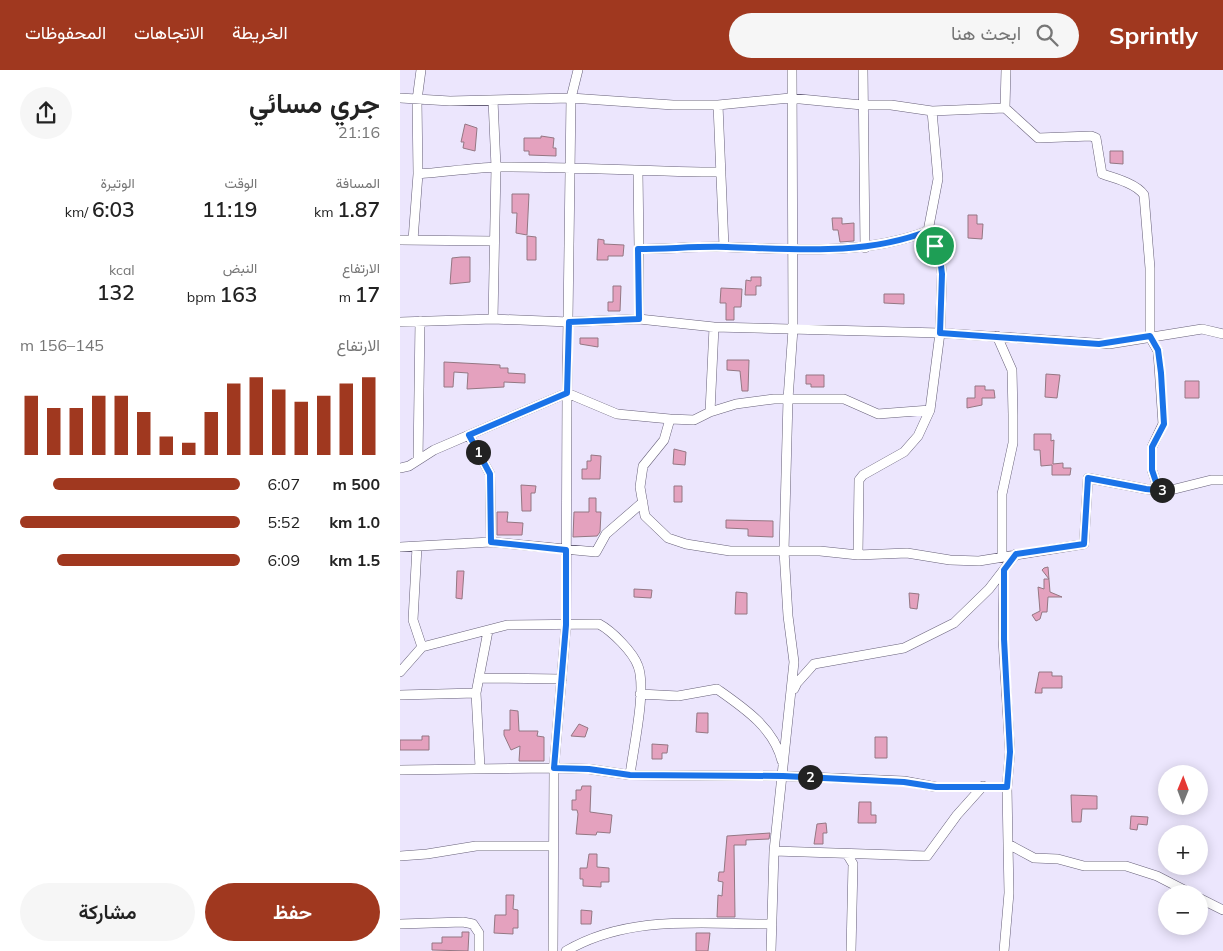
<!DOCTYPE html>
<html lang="ar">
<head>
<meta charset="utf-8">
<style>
	:root { --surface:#fff; --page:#f6f6f6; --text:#222; --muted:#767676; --accent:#a0381f }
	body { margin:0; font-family:Mulish,Vazirmatn,sans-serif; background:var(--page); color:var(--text); direction:rtl; height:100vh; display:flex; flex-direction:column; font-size:19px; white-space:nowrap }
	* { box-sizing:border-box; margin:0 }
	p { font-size:16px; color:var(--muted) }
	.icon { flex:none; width:28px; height:28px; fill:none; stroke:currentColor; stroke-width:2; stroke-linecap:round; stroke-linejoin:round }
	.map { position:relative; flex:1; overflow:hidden; direction:ltr }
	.details { display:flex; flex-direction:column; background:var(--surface); width:400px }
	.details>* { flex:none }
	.needle { width:32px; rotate:1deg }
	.tools { position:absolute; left:758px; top:695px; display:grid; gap:10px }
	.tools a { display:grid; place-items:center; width:50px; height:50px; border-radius:50%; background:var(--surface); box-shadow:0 2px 12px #0003; font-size:25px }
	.pin { position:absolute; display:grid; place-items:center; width:42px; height:42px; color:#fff; margin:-21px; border:2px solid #fff; border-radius:50%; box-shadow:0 1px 5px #0007 }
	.km { position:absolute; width:25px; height:25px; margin:-12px; border-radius:50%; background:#222; color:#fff; font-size:14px; line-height:25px; text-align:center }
	.round { display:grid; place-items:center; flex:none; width:52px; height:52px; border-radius:26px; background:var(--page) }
	.overview { display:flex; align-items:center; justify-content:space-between; height:85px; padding:0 20px }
	h1 { font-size:28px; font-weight:600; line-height:38px }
	.metrics { display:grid; grid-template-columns:repeat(3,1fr); gap:8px; height:85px; padding:5px 20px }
	.metrics div { display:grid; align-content:center }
	.metrics b { font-size:21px; font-weight:600 }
	.metrics small { font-size:14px; font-weight:400 }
	.metrics p { font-size:14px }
	.chart { height:140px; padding:10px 20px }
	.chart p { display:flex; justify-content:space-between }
	.chart svg { width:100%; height:90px; margin-top:5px; stroke:var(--accent); stroke-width:6 }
	.cta { display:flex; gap:10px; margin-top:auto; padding:10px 20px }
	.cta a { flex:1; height:58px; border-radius:30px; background:var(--accent); color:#fff; font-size:20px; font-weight:600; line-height:58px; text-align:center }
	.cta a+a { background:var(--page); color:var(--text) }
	ul { padding:0 20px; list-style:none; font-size:16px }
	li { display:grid; grid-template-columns:80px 60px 1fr; align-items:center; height:38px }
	li i { height:12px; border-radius:6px; background:var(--accent) }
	header { display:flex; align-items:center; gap:30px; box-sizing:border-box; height:70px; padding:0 25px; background:var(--accent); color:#fff }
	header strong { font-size:24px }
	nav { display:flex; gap:28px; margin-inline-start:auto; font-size:18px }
	.search { width:350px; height:45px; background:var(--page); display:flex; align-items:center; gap:12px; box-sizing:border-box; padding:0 18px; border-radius:28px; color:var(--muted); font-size:19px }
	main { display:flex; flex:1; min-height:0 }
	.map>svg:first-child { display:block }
</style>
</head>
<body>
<header>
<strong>Sprintly</strong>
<div class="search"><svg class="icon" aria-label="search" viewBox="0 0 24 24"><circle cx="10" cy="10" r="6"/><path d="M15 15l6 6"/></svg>ابحث هنا</div>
<nav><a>الخريطة</a><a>الاتجاهات</a><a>المحفوظات</a></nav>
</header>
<main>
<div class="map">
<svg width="823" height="881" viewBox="0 0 823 881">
	<rect width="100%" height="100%" fill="#ece6fd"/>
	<path fill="#e4a1be" stroke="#947783" d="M65 54 77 58 75 81 63 78 64 72H61Z
		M141 66 154 68 153 78H156V86L129 85V81H124V68H141Z
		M710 81H723V94L710 93Z
		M112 124H129L127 165 116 163 117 143H112Z
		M568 145H577V154H583L582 169 568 168Z
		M432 148H442V154L454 153V171L440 172 438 160H433Z
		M127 166 136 167V190H127Z
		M198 169 204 170V174L224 175 223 186H208V190H197Z
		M61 187H70V212L50 214 52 188Z
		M351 207H361V216H356V225H345L346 210 351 211Z
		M213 216H221L220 241H208V232H213Z
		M321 218 342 219 341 237H334V250H326V233H320Z
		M484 224H504V234L484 233Z
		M180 268H198V277L180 274Z
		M327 290H349L348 321H342L340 301 327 300Z
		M44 292 100 295V298H108V303L125 304V313L104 312V317L67 319 68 303 54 302 53 317H44Z
		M646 304 660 305 657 328 645 327Z
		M406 305H424V317H411V314H406Z
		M785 311H799V328H785Z
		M575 316H585V320H594L595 328H582V335L567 338V328H575Z
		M634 364H651V371L654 370 653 394 663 393V398H671L670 405H652V395L641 396 640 380H634Z
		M274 379 286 382 285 395 273 394Z
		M191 385 201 386 200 409H182V399H187V391H191Z
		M121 415 136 416 135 423H131V441H122Z
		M274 416H282V432H274Z
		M189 428H196V442H201L200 462 197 466 173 467 174 442H189Z
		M97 442H108L107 452 123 453 122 465H97Z
		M326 450 373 451V467L348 466V459L326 458Z
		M648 497 650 522 662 527H648L647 542H642L640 549 636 551 632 545 640 541 638 517 644 519V509H649L642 500 644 498Z
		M57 501H64L62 529 56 528Z
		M234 519 252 520 251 528 234 527Z
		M336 522 347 523V544H335Z
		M509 523 519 524 517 539 510 538Z
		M639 602H652V606H662V618H642V623H635Z
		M110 640 118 641 119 661H138L137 666 144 667V691H119L120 676 111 680 104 665V660H110Z
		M297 643H308V663L296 662Z
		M179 654 188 658 185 667 171 666Z
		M22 666H29V680H0V670H22Z
		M475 667H487V688H475Z
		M252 674 268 675 267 683H262V689H252Z
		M182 716H191L190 742 212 745 210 763 197 762 196 765 176 764 178 744 177 740H172V730H176V720H181Z
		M671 725 697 726V739H682L681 752H672Z
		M459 732H471V745H476V753H458Z
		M731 746 748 747 747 755 738 754 737 760 730 759Z
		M426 753 427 763H423V774H414L417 754Z
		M370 763 369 769 346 770V775H334L335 847H317L318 825 322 826 323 812 318 811 319 802H324L327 766Z
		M189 784H197V797L209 798V812H201V817L183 816V809H180V798H187Z
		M106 825H114L113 839 118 840V858H113V864L94 863 95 845H106Z
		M181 840 192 841 191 854H181Z
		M62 862H69L68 881 32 880V873H42V867H62Z
		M296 863H310L308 881H296Z"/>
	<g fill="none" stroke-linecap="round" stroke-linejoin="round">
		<g stroke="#676079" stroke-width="10">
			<path id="minor" d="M392 0 393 259 388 329H444L478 344 530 340
				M463 0 465 178
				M0 28 50 31 171 28 273 35H318L390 28 462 35H491L532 41 605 38 638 68 691 66 696 68 702 104C715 108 737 114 744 125L750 198V267L758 281 763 354 752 377V400L758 418 767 421
				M93 30 96 97 93 249
				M318 35 324 177
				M605 38 606 0
				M238 101 239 179
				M18 104C45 102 72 98 98 97 173 96 246 102 321 102
				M0 170 94 171
				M13 170 18 104 17 30 21 0
				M239 249V179C268 179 298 176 327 177 395 179 463 186 528 161L538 109 532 41
				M0 252 93 249 169 252 239 249 314 257 540 263 709 274 802 259 823 264
				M597 266 612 300 613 345V373L602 424V487
				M310 342 314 257
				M270 349 294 350 310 342 336 334 374 329H388L384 481 388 546 394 592 374 781 371 881
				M69 365 90 404 91 472
				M18 390 20 251
				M0 398 9 396 34 380 167 323 217 344 270 349 264 370 243 396 240 417 245 446 268 468 286 474 330 481H420L458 485 507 483 550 490 579 491 684 474 688 408 746 419 767 421 811 410H823
				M0 477 91 472 196 482 206 464 243 432
				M17 477 13 550 22 577
				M458 485 459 410 463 405 504 382 518 366 530 340 540 263 542 204 540 188 528 161
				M604 500 603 569 610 682 607 717
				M0 602 22 577 107 555 199 554C212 561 233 582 238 596 247 619 233 679 230 705
				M79 608 162 609
				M394 619 397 613 414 594 504 578 554 553 589 519 616 484
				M240 624 278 626 317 619C344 638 374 658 382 691
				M0 625 76 623
				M80 697 76 623 88 561
				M0 700 154 698 189 699 230 705 383 706 504 711 536 717H607L608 774 634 788 658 789 684 796H726L757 806 792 824
				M374 781 527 786 557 745 583 716
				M447 784 453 794 451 881
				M0 786 27 784 76 776H153
				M799 828 823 840
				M0 854 63 852 73 854 79 863V881
				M153 881 154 698 166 555 167 323 171 28 178 0
				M166 881C229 844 302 854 372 854
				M604 881 609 823 608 774"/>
		</g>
		<use href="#minor" stroke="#fff" stroke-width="9"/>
	</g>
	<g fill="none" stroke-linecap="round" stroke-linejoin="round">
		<g stroke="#fff" stroke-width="10">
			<path id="route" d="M528 161 540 188 542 204 540 263 699 274 750 266 758 280 761 303 764 354 752 377V400L758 418 767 421 746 419 688 408 684 474 616 484 604 500V569L610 682 607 717H536L504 712 383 706 230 705 189 699 154 698 166 555V480L91 472 90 404 69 365 167 323 169 252 239 249 238 179C268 179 298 176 327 177 395 179 464 186 528 161Z"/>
		</g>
		<use href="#route" stroke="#1a73e8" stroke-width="6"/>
	</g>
</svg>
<div class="tools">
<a><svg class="needle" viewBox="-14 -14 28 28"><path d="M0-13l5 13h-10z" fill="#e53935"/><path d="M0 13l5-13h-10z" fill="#767676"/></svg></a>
<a>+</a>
<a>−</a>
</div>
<div class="pin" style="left:535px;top:176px;background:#1e9e55"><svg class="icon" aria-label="arrive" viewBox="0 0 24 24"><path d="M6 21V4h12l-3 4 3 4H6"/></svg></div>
<b class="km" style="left:78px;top:382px">1</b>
<b class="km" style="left:410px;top:707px">2</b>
<b class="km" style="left:762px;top:420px">3</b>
</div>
<section class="details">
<div class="overview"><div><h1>جري مسائي</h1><p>21:16</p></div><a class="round"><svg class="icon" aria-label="share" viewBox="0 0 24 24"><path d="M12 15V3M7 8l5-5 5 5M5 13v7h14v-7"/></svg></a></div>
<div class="metrics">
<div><p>المسافة</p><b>1.87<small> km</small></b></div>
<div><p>الوقت</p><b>11:19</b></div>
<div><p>الوتيرة</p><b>6:03<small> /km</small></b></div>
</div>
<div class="metrics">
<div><p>الارتفاع</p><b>17<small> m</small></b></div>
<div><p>النبض</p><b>163<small> bpm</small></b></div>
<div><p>kcal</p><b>132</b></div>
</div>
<div class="chart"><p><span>الارتفاع</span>145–156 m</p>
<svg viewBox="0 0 160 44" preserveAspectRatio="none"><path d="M5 44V15M15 44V21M25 44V21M35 44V15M45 44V15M55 44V23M65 44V35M75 44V38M85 44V23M95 44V9M105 44V6M115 44V12M125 44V18M135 44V15M145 44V9M155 44V6"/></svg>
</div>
<ul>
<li><b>500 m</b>6:07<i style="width:85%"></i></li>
<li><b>1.0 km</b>5:52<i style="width:100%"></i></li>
<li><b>1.5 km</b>6:09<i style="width:83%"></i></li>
</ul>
<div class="cta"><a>حفظ</a><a>مشاركة</a></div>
</section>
</main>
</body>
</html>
